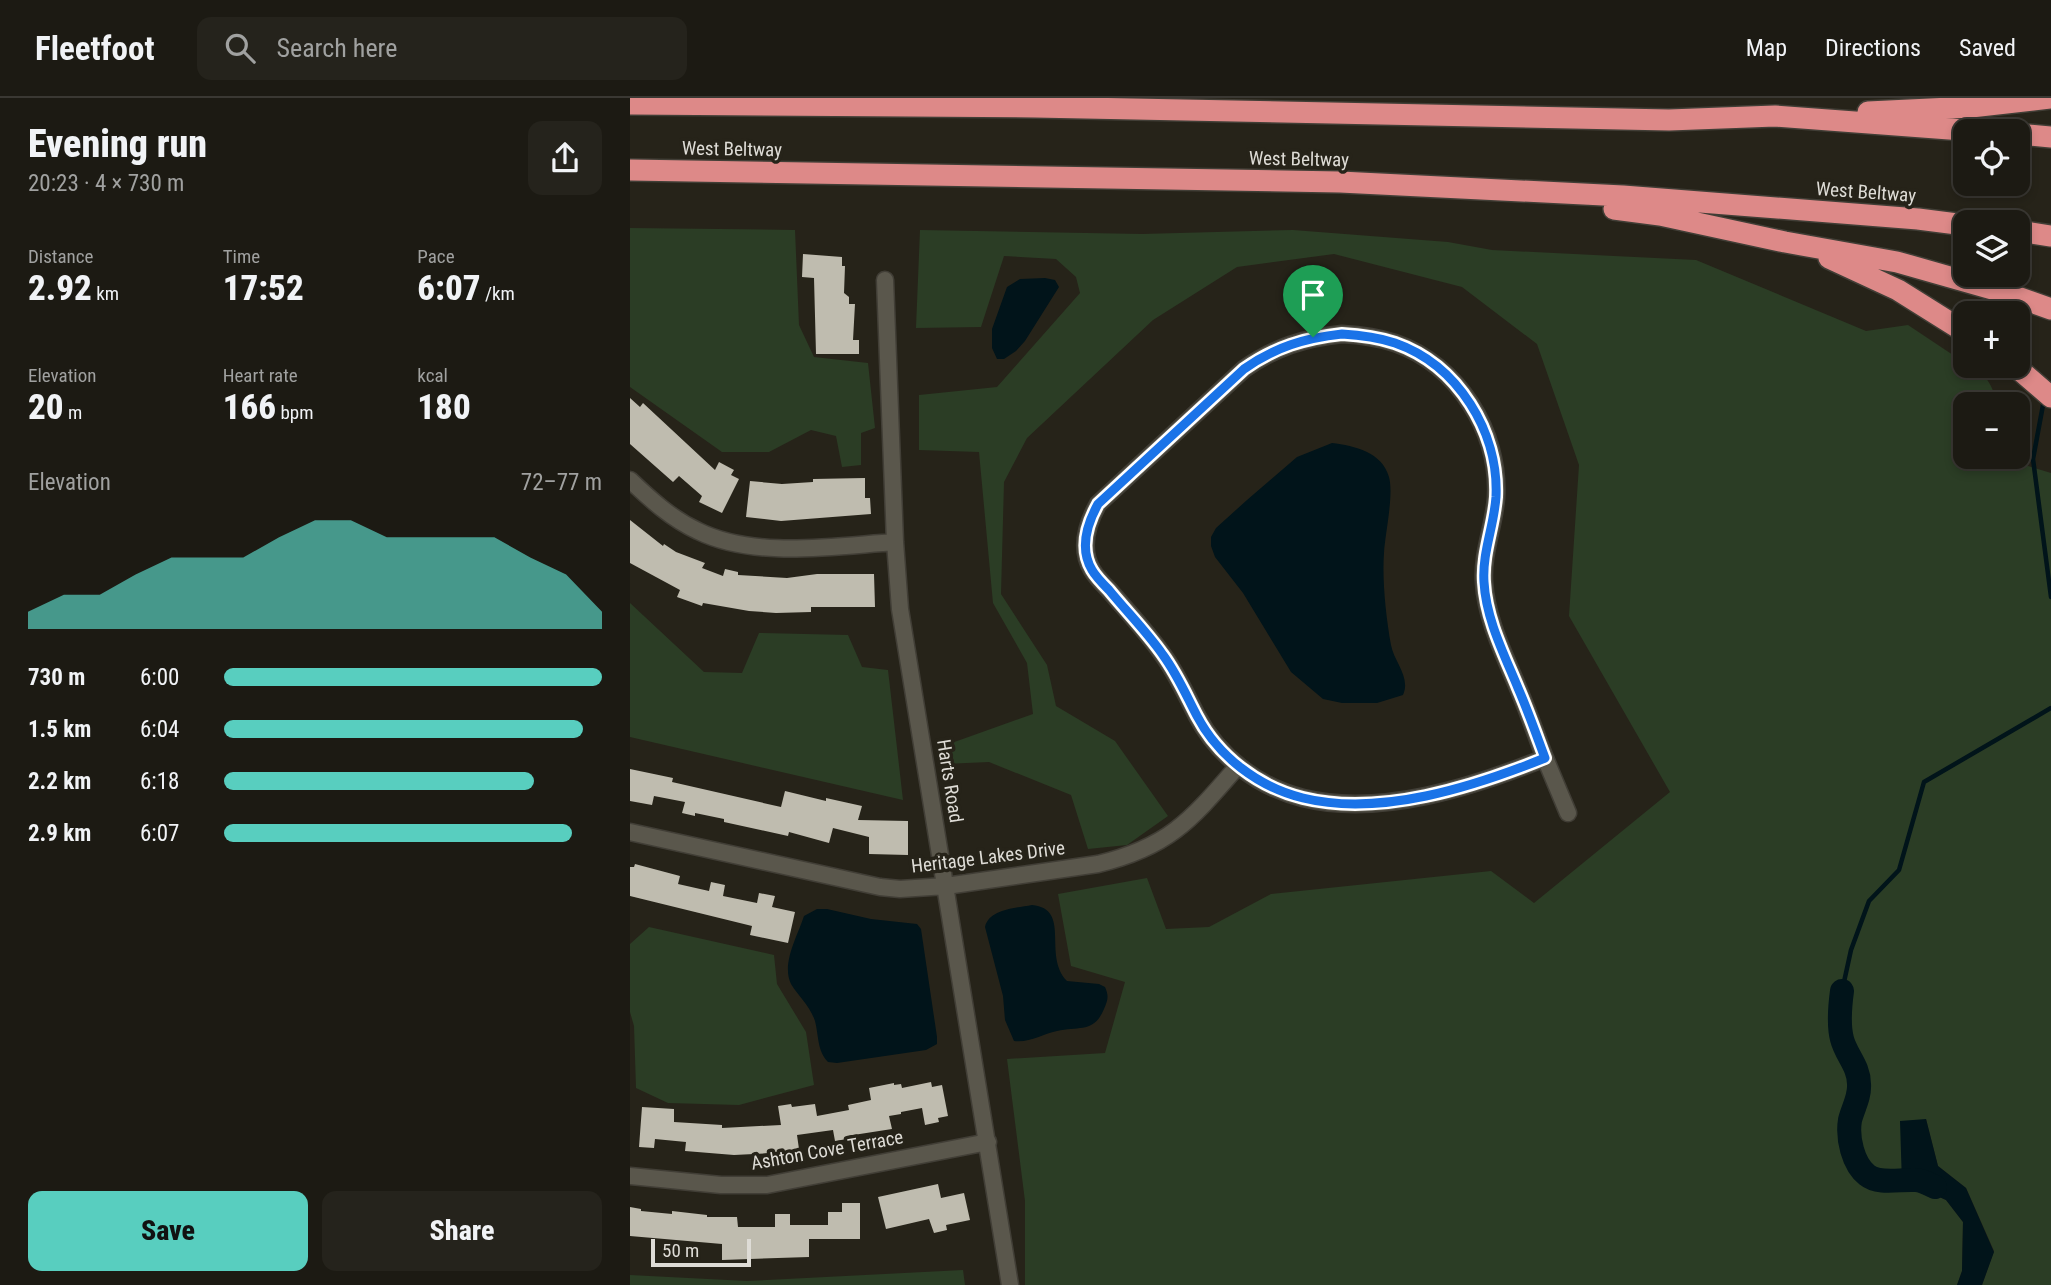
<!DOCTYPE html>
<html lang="en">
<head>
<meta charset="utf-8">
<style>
	:root { --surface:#1c1a13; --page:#25231c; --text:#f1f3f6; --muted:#a0a1a0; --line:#3a3833; --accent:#58cebf }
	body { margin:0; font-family:"Roboto Condensed",sans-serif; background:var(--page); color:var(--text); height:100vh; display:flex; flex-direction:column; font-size:26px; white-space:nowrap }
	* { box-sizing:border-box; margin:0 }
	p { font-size:23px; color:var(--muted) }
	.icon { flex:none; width:38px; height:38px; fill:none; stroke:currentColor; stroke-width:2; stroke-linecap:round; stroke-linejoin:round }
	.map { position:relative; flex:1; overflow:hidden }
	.panel { display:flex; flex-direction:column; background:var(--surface); width:630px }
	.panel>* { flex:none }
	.buttons { position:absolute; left:1323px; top:21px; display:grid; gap:14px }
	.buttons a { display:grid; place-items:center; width:77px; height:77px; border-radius:14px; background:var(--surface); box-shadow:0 4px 10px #0003,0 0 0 2px var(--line); font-size:35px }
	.scale { position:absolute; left:21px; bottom:18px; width:100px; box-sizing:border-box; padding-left:7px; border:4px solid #dedcd6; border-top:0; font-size:19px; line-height:24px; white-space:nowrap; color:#dedcd6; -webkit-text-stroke:5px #262319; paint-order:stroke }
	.pin { position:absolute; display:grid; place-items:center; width:60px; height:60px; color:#fff; margin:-72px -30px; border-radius:50% 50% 50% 0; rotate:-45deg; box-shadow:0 0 7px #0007 }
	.pin .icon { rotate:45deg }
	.round { display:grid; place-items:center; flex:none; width:74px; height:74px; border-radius:14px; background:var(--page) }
	.headline { display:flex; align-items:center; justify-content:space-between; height:119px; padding:0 28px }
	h1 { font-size:38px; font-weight:800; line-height:52px }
	.figures { display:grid; grid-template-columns:repeat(3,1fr); gap:10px; height:119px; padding:7px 28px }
	.figures div { display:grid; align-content:center }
	.figures b { font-size:35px; font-weight:800 }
	.figures small { font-size:19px; font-weight:400 }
	.figures p { font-size:19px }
	.chart { height:196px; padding:14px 28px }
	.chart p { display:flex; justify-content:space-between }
	.chart svg { width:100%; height:126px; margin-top:7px; fill:var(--accent); opacity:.7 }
	.button { display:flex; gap:14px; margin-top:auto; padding:14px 28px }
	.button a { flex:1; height:80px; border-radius:14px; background:var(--accent); color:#111; font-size:28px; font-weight:800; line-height:80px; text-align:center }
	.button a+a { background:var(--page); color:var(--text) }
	ul { padding:0 28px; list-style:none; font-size:23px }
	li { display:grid; grid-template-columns:112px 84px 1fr; align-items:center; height:52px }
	li i { height:18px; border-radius:9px; background:var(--accent) }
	header { display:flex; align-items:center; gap:42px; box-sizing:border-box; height:98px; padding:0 35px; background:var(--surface); border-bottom:2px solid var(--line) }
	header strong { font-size:33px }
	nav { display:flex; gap:38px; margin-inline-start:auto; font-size:24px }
	.search { width:490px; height:63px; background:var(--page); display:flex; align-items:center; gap:18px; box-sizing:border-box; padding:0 24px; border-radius:14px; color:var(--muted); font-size:26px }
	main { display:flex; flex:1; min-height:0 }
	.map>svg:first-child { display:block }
</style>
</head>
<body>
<header>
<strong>Fleetfoot</strong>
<div class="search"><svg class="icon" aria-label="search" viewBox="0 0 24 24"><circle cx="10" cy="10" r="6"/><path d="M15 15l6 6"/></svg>Search here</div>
<nav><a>Map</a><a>Directions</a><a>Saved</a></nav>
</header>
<main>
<section class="panel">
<div class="headline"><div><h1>Evening run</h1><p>20:23 · 4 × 730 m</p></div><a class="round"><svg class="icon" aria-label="share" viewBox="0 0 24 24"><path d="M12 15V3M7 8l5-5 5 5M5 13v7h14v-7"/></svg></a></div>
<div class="figures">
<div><p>Distance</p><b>2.92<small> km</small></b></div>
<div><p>Time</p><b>17:52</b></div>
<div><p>Pace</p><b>6:07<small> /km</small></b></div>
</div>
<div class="figures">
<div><p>Elevation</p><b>20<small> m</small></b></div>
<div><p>Heart rate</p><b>166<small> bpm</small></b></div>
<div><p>kcal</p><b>180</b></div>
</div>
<div class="chart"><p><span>Elevation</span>72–77 m</p>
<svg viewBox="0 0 160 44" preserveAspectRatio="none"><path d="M0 44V38L10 32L20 32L30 25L40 19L50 19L60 19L70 12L80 6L90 6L100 12L110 12L120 12L130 12L140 19L150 25L160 38V44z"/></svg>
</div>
<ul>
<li><b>730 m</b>6:00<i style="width:100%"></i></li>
<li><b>1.5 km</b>6:04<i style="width:95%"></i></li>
<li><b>2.2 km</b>6:18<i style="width:82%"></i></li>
<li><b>2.9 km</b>6:07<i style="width:92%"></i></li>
</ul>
<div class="button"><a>Save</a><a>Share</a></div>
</section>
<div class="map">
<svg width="1421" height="1187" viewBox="0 0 1421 1187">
	<rect width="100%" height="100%" fill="#262319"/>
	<path fill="#2b3d25" d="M0 130 165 132 169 227 184 259 238 265 245 330 231 335V367L212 369 206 338 181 332 139 354H92L0 289Z
		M290 132 512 136 663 132 818 144 862 152 1066 162 1236 233 1278 227 1335 265V268C1356 272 1362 288 1368 306H1335V359H1386L1388 365 1421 375V1187H1352L1364 1153 1336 1090 1308 1068 1296 1021 1292 1091 1316 1102 1333 1124 1332 1173 1327 1187H395V1103L377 961 475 955 495 884 441 868 428 796 517 780 536 831 579 829 641 796 861 773 904 805 1040 694 939 518 949 367 907 246 832 189 704 156 607 169 523 222 397 340 374 384 371 496 417 567 426 608 485 643 538 718 497 747 458 751 441 697 359 664 314 666 316 647 403 616 397 565 363 505 349 354 289 352V297L367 289 450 195 446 179 426 161 374 158 351 229 286 230Z
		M0 505 74 574 112 575 129 535 218 537 232 569 258 572 273 702 0 639Z
		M19 829 144 857 147 886 176 934 184 987 109 1007 38 1005 6 990 4 928 0 914V846Z
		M333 1172 335 1187H0V1177L117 1183Z"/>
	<path fill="#01141a" d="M415 180 425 182 429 189 395 243 386 253 374 261H367L362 250V231L377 189 390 181Z
		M702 345C725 348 752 354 759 379 764 397 755 436 754 455 752 482 756 519 761 547 764 564 781 579 773 597L747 605H712L693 601 661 574 613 495 585 459 581 448V439L586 430 617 402 667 359Z
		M402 807C442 811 412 857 437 883L469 886 475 889C479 898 478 902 474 911 464 935 450 928 427 933 412 936 400 945 384 943L375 922 373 898 355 829C359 811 386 810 402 807Z
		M187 811H197L241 821 287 826 291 831 307 939V946L296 952 207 965 198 964C187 952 189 939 185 923 180 908 169 899 161 886 151 866 168 837 174 818Z
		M1296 1021 1308 1068 1336 1090 1364 1154 1352 1187H1327L1332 1173 1333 1124 1316 1102 1292 1091 1272 1086 1270 1023Z"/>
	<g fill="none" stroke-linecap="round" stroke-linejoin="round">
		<path stroke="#01141a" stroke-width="4.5" d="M1413 307 1403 361 1421 499
			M1212 893 1221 852 1239 803 1269 772 1294 684 1421 610"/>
		<path stroke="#01141a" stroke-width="24" d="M1212 893C1210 908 1208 926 1212 941 1216 957 1229 968 1229 986 1230 999 1223 1010 1220 1022 1217 1040 1223 1066 1237 1077 1249 1087 1270 1081 1285 1082 1292 1082 1299 1086 1305 1089"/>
	</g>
	<path fill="#bfbcaf" d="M173 156 212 159V168H215L214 195 219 199V206H225L223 242H229V256H186L184 180 172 179Z
		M0 300 10 309 13 305 85 372 89 364 104 372 101 377 109 381 92 415 69 404 72 398 49 378 43 384 0 346Z
		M235 380V400H240L241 416 151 423 116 419 120 383 152 386 183 384V381Z
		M0 422 33 448 34 446 46 454 75 465 72 470 93 478 95 471 108 474V477L157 480 187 476H244L245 509H181V514L146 515 119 513 73 505 72 508 47 499 50 492 0 465Z
		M0 671 43 680 42 684 151 709 155 693 196 703V700L232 708 228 722 278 723V757L239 756V739L203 730 199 745 159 734 158 738 94 724V721L65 715V718L52 715 55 704 24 698 22 707 0 703Z
		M5 766 50 778 48 786 79 793 81 784 95 787 93 798 127 805 129 795 145 798 142 809 165 814 158 845 120 837 122 828 0 798V769H4Z
		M301 984 302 989 312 987 318 1018 308 1020 309 1024 295 1027 292 1010 271 1014V1016L259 1018 262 1031 217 1038V1041L205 1043 203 1032 167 1037 169 1051 141 1055 104 1057 55 1053 56 1044 25 1041 24 1050 9 1049 12 1009 44 1011V1024L92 1027V1030L151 1027 148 1008 161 1006 162 1009 185 1006 187 1018 219 1012 218 1007 241 1002 239 990 264 985V987L271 986 272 990Z
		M308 1086 311 1100 334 1095 340 1122 316 1127 317 1132 304 1135 299 1121 256 1131 248 1099Z
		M212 1105H230V1141H179V1159L92 1162V1146L0 1138V1109L11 1111V1113L42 1116V1113L77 1117V1119H107L108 1129H145V1116H160V1127H198V1114H212Z"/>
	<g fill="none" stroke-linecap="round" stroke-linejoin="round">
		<g stroke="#413e36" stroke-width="19">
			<path id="minor" d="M255 182 265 444 270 511 380 1187
				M712 236C731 237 747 239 765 245 828 267 870 334 866 400 864 428 852 455 854 484 856 521 874 556 888 590 898 613 906 637 915 660 843 689 750 719 673 700 628 689 588 658 567 618 556 597 547 576 533 557 517 534 497 513 479 492 473 486 466 479 462 472 449 450 457 426 468 406L614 271C645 249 675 240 712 236Z
				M0 382C21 402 42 421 68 433 125 461 204 448 265 444
				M915 660 938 715
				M0 734 250 789 270 791 316 788 468 766C539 749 561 722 607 669
				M0 1078 91 1087H137L358 1044"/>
		</g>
		<g stroke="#413e36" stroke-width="24">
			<path id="highway" d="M0 6 405 9 1039 22 1145 18 1346 33
				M1238 14 1341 9 1421 0
				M1388 36 1421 39
				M0 72 710 84 993 98 1288 121 1335 127
				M984 111 1030 117 1155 144 1267 164 1376 195 1421 211
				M1388 133 1421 138
				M1199 160 1268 192 1335 234
				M1385 268 1421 299"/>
		</g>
		<use href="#minor" stroke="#5a574c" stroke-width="16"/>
		<use href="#highway" stroke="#dd8988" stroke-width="21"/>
	</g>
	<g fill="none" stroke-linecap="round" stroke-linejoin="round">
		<g stroke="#fff" stroke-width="14">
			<path id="route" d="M712 236C731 237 747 239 765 245 828 267 869 334 866 399 864 428 852 455 854 484 856 521 874 556 888 590 898 613 906 636 915 660 843 689 750 719 673 700 628 689 588 658 567 618 556 597 547 576 533 557 517 534 497 514 479 492 473 486 466 479 462 472 449 450 457 426 468 406L614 271C645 249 675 240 712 236Z"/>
		</g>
		<use href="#route" stroke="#1a73e8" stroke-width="9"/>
	</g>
	<g text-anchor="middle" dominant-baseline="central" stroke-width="7" stroke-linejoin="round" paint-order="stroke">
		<g font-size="19" fill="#dedcd6" stroke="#262319">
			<text transform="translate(102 51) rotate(1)">West Beltway</text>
			<text transform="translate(669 61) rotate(1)">West Beltway</text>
			<text transform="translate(1236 94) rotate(4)">West Beltway</text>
			<text transform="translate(320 683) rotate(81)">Harts Road</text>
			<text transform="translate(358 759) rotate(-7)">Heritage Lakes Drive</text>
			<text transform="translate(197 1052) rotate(-10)">Ashton Cove Terrace</text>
		</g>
	</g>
</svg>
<div class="buttons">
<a><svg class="icon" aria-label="locate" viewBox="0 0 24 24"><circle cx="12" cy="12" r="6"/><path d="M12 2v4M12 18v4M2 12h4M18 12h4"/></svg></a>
<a><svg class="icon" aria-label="layers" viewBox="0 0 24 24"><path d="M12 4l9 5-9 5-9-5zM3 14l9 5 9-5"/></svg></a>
<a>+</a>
<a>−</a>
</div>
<div class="scale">50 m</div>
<div class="pin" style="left:683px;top:239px;background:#1e9e55"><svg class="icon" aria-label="arrive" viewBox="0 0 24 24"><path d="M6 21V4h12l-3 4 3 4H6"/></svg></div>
</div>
</main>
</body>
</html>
